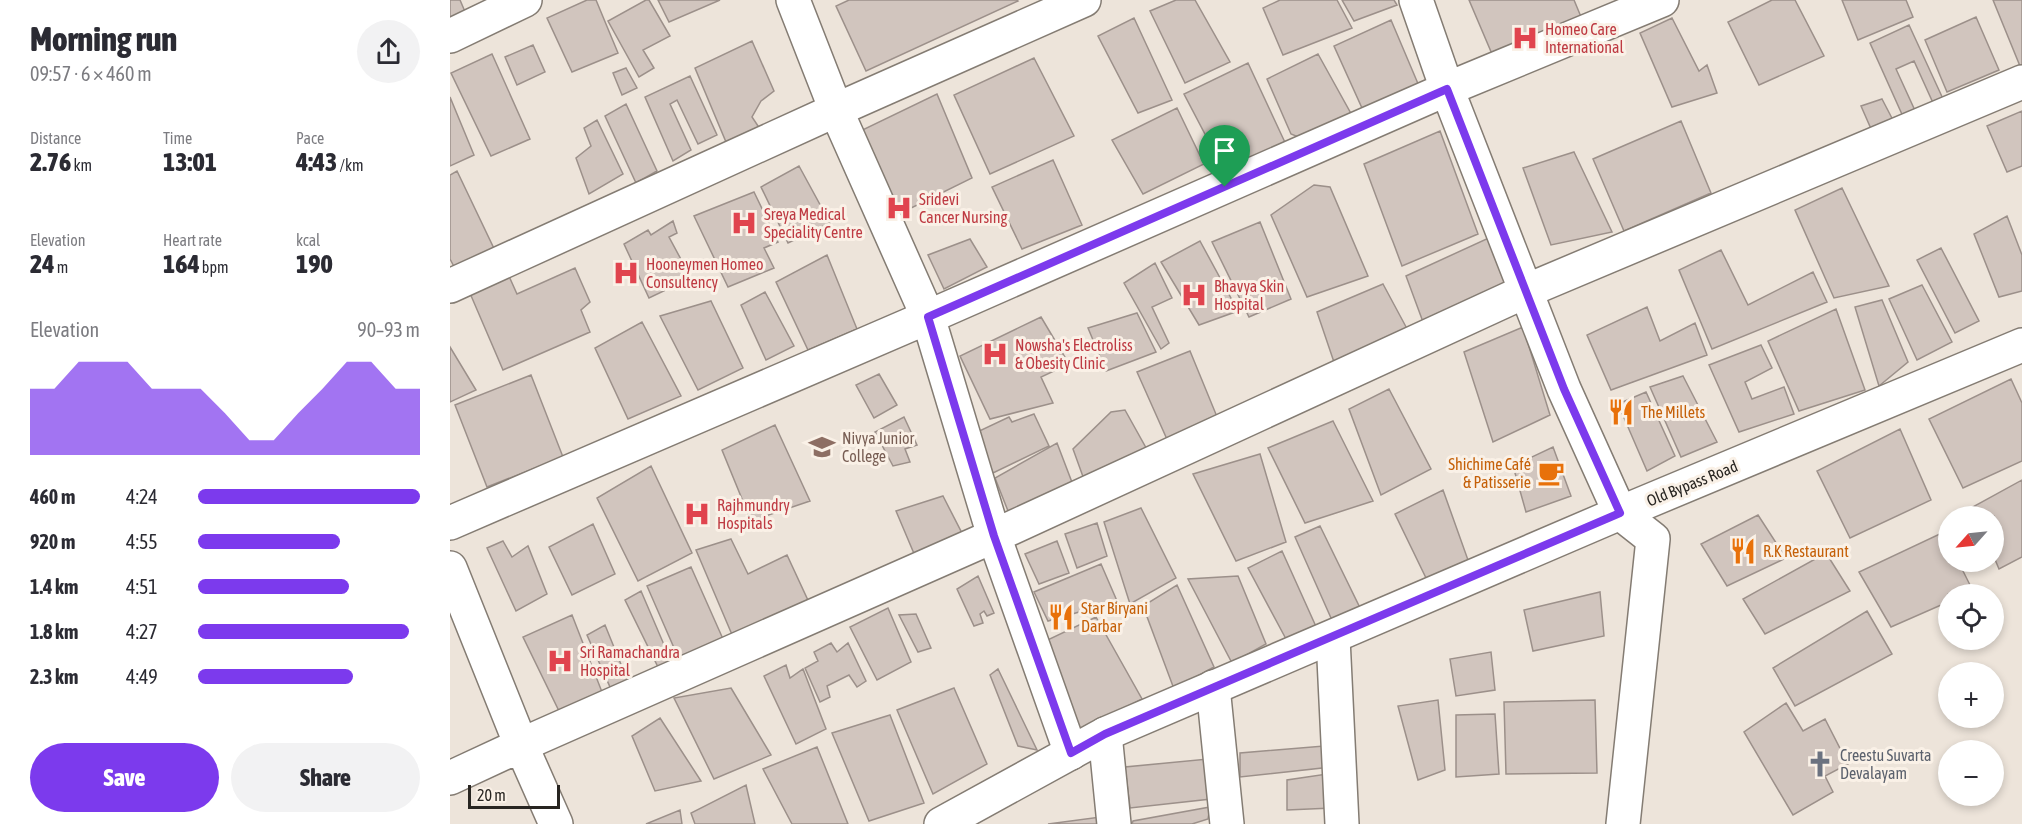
<!DOCTYPE html>
<html lang="en">
<head>
<meta charset="utf-8">
<style>
	:root { --surface:#fff; --page:#f2f2f3; --text:#2b2b33; --muted:#7c7c81; --accent:#7c3aed }
	body { margin:0; font-family:"Asap Condensed",sans-serif; background:var(--page); color:var(--text); height:100vh; display:flex; flex-direction:column; font-size:22px; white-space:nowrap }
	* { box-sizing:border-box; margin:0 }
	p { font-size:20px; color:var(--muted) }
	.icon { flex:none; width:33px; height:33px; fill:none; stroke:currentColor; stroke-width:2; stroke-linecap:round; stroke-linejoin:round }
	.map { position:relative; flex:1; overflow:hidden }
	.sheet { display:flex; flex-direction:column; background:var(--surface); width:450px }
	.sheet>* { flex:none }
	.needle { width:39px; rotate:243deg }
	.tools { position:absolute; left:1488px; top:506px; display:grid; gap:12px }
	.tools a { display:grid; place-items:center; width:66px; height:66px; border-radius:50%; background:var(--surface); box-shadow:0 3px 9px #0003; font-size:30px }
	.scale { position:absolute; left:18px; bottom:15px; width:92px; box-sizing:border-box; padding-left:6px; border:3px solid #282521; border-top:0; font-size:16px; line-height:21px; white-space:nowrap; color:#282521; -webkit-text-stroke:4px #faf1e7; paint-order:stroke }
	.pin { position:absolute; display:grid; place-items:center; width:51px; height:51px; color:#fff; margin:-62px -26px; border-radius:50% 50% 50% 0; rotate:-45deg; box-shadow:0 0 6px #0007 }
	.pin .icon { rotate:45deg }
	.round { display:grid; place-items:center; flex:none; width:63px; height:63px; border-radius:32px; background:var(--page) }
	.headline { display:flex; align-items:center; justify-content:space-between; height:102px; padding:0 30px }
	h1 { font-size:33px; font-weight:800; line-height:45px }
	.stats { display:grid; grid-template-columns:repeat(3,1fr); gap:9px; height:102px; padding:6px 30px }
	.stats div { display:grid; align-content:center }
	.stats b { font-size:26px; font-weight:800 }
	.stats small { font-size:16px; font-weight:400 }
	.stats p { font-size:16px }
	.chart { height:168px; padding:12px 30px }
	.chart p { display:flex; justify-content:space-between }
	.chart svg { width:100%; height:108px; margin-top:6px; fill:var(--accent); opacity:.7 }
	.action { display:flex; gap:12px; margin-top:auto; padding:12px 30px }
	.action a { flex:1; height:69px; border-radius:36px; background:var(--accent); color:#fff; font-size:24px; font-weight:800; line-height:69px; text-align:center }
	.action a+a { background:var(--page); color:var(--text) }
	ul { padding:0 30px; list-style:none; font-size:20px }
	li { display:grid; grid-template-columns:96px 72px 1fr; align-items:center; height:45px }
	li i { height:15px; border-radius:8px; background:var(--accent) }
	main { display:flex; flex:1; min-height:0 }
	.map>svg:first-child { display:block }
</style>
</head>
<body>
<main>
<section class="sheet">
<div class="headline"><div><h1>Morning run</h1><p>09:57 · 6 × 460 m</p></div><a class="round"><svg class="icon" aria-label="share" viewBox="0 0 24 24"><path d="M12 15V3M7 8l5-5 5 5M5 13v7h14v-7"/></svg></a></div>
<div class="stats">
<div><p>Distance</p><b>2.76<small> km</small></b></div>
<div><p>Time</p><b>13:01</b></div>
<div><p>Pace</p><b>4:43<small> /km</small></b></div>
</div>
<div class="stats">
<div><p>Elevation</p><b>24<small> m</small></b></div>
<div><p>Heart rate</p><b>164<small> bpm</small></b></div>
<div><p>kcal</p><b>190</b></div>
</div>
<div class="chart"><p><span>Elevation</span>90–93 m</p>
<svg viewBox="0 0 160 44" preserveAspectRatio="none"><path d="M0 44V17L10 17L20 6L30 6L40 6L50 17L60 17L70 17L80 27L90 38L100 38L110 27L120 17L130 6L140 6L150 17L160 17V44z"/></svg>
</div>
<ul>
<li><b>460 m</b>4:24<i style="width:100%"></i></li>
<li><b>920 m</b>4:55<i style="width:64%"></i></li>
<li><b>1.4 km</b>4:51<i style="width:68%"></i></li>
<li><b>1.8 km</b>4:27<i style="width:95%"></i></li>
<li><b>2.3 km</b>4:49<i style="width:70%"></i></li>
</ul>
<div class="action"><a>Save</a><a>Share</a></div>
</section>
<div class="map">
<svg width="1572" height="824" viewBox="0 0 1572 824">
	<rect width="100%" height="100%" fill="#ede4da"/>
	<path fill="#d1c5be" stroke="#9c908a" stroke-width="1.5" d="M0 0H10L16 14 0 20Z
		M137 0H146L168 53 122 72 97 18Z
		M196 0H199L220 36 193 50 204 68 189 77 158 21Z
		M208 0H270L219 22Z
		M399 0H567L568 1 416 71 386 6Z
		M726 0H745L780 62 735 83 700 11Z
		M830 0H887L902 28 833 55 813 8Z
		M892 0H944L947 5 904 21Z
		M1019 0H1124L1134 24 1045 61Z
		M1322 0H1345L1374 56 1309 85 1278 22Z
		M1392 0H1456L1463 17 1408 40Z
		M1543 0H1572V71Z
		M1526 17 1549 70 1497 92 1475 40Z
		M684 18 722 100 688 113 648 36Z
		M1222 18 1249 71 1257 65 1267 93 1222 107 1190 33Z
		M941 20 969 86 912 108 884 46Z
		M1459 25 1494 101 1484 105 1464 61 1446 69 1467 115 1455 121 1420 43Z
		M302 41 324 91 311 101 302 117 310 129 276 142 245 68Z
		M83 45 95 72 67 85 55 57Z
		M42 54 80 139 41 156 1 73Z
		M868 54 904 119 858 141 841 134 817 79Z
		M584 58 624 136 540 174 504 95Z
		M798 63 839 151 778 178 734 94Z
		M176 68 187 88 172 95 163 73Z
		M240 76 267 135 248 144 227 100 220 104 241 150 223 161 195 97Z
		M487 94 522 178 443 217 402 135Z
		M0 97 24 155 0 166Z
		M1432 99 1445 124 1422 131 1411 106Z
		M176 104 207 171 186 183 155 116Z
		M727 108 754 164 693 194 662 140Z
		M1572 111V166L1557 172 1537 126Z
		M147 120 173 174 139 194 126 158 141 146 134 128Z
		M1231 121 1261 193 1174 231 1143 159Z
		M990 131 1028 234 952 266 914 164Z
		M1124 152 1162 232 1101 245 1073 168Z
		M603 160 632 225 572 249 542 187Z
		M349 166 380 223 338 243 311 187Z
		M7 171 49 259 10 278 0 259V175Z
		M864 185 880 187 918 276 857 297 821 215Z
		M1392 188 1439 286 1384 298 1345 210Z
		M304 192 328 242 314 248 324 268 278 287 244 216Z
		M1557 216 1572 255V291L1549 297 1524 234Z
		M223 221 227 233 219 237 241 278 199 298 174 244 198 230 201 235Z
		M810 222 841 299 799 317 762 242Z
		M1043 236 1063 293 976 330 956 276Z
		M520 239 537 267 494 289 478 255Z
		M750 241 788 311 749 325 711 262Z
		M1491 248 1529 321 1505 333 1467 260Z
		M1271 250 1298 305 1363 272 1377 302 1262 349 1229 270Z
		M377 255 407 329 358 350 326 282Z
		M705 263 722 298 702 307 719 343 711 349 674 283Z
		M125 268 140 302 131 310 140 332 53 370 19 291 58 274 67 294Z
		M933 284 962 338 886 368 867 312Z
		M1472 285 1502 342 1467 360 1439 299Z
		M315 292 344 346 316 360 291 305Z
		M1432 300 1458 362 1429 386 1405 307Z
		M261 301 293 368 248 390 210 316Z
		M1197 307 1210 341 1245 323 1257 355 1161 390 1137 335Z
		M1386 309 1415 390 1349 411 1318 341Z
		M687 313 706 352 656 371 638 328Z
		M591 317 619 364 591 377 603 403 540 419 510 356Z
		M192 322 231 396 178 419 145 348Z
		M1073 327 1100 415 1043 442 1014 352Z
		M1311 345 1322 368 1295 382 1302 399 1334 387 1344 414 1289 432 1259 365Z
		M0 347 26 390 0 402Z
		M740 351 770 424 720 446 687 372Z
		M429 374 447 405 424 418 406 385Z
		M81 375 113 457 37 487 5 405Z
		M1233 376 1267 442 1231 457 1200 387Z
		M1561 379 1572 403V461L1513 488 1479 419Z
		M939 389 981 469 931 495 899 409Z
		M1196 392 1225 456 1197 471 1168 404Z
		M675 410 700 455 636 485 623 449 661 412Z
		M584 414 599 446 543 473 525 433 559 417 562 422Z
		M454 417 467 445 455 449 460 462 443 466 425 432Z
		M883 421 923 501 855 523 818 448Z
		M325 425 360 501 301 521 272 450Z
		M1450 429 1481 500 1400 538 1367 471Z
		M607 443 623 485 560 516 545 478Z
		M1103 447 1121 496 1076 512 1063 466Z
		M810 454 836 542 786 561 743 474Z
		M201 466 242 553 188 581 147 498Z
		M1572 480V557L1549 569 1544 557V516H1522L1519 509Z
		M993 490 1018 560 977 580 945 514Z
		M493 496 516 541 468 563 446 511Z
		M691 508 726 578 680 604 654 522Z
		M1308 515 1336 558 1277 586 1251 544Z
		M647 523 657 556 627 568 615 534Z
		M143 524 165 574 122 595 99 547Z
		M870 526 913 614 885 627 845 537Z
		M1494 532 1498 541V561H1508L1523 591 1516 594H1498V602L1441 627 1409 572Z
		M281 539 298 574 337 555 362 609 286 644 246 550Z
		M53 541 62 557 78 546 97 594 66 611 37 548Z
		M607 541 619 573 589 584 575 554Z
		M832 551 868 631 836 639 798 568Z
		M1376 553 1400 591 1315 634 1293 599Z
		M651 564 667 601 598 621 584 592Z
		M241 567 273 639 228 657 197 586Z
		M528 576 544 613 537 616 534 611 530 614 533 623 524 626 507 589Z
		M788 576 816 644 782 663 738 579Z
		M727 585 764 667 724 689 693 606Z
		M191 591 221 661 208 667 175 600Z
		M1150 592 1154 636 1083 651 1074 610Z
		M438 608 461 662 427 680 400 627Z
		M1417 611 1442 654 1345 706 1323 668Z
		M466 614 481 648 468 652 449 615Z
		M122 615 152 692 109 711 73 637Z
		M646 617 692 699 627 732 589 644Z
		M155 625 181 689 164 696 137 635Z
		M381 643 387 652 398 643 416 681 407 687 399 675 377 686 380 697 370 702 355 668 368 661 364 652Z
		M1041 652 1045 690 1006 696 1000 659Z
		M336 665 340 678 353 669 376 729 346 744 314 676Z
		M548 669 587 750 568 746 540 675Z
		M281 688 321 755 264 779 224 698Z
		M504 688 537 764 483 794 447 710Z
		M988 700 995 770 968 780 948 706Z
		M1145 700 1147 773 1056 774 1054 702Z
		M1336 703 1353 731 1375 719 1398 764 1375 776 1383 792 1343 815 1294 732Z
		M1045 714 1049 774 1006 777V715Z
		M440 715 474 803 419 821 382 733Z
		M210 718 251 781 205 791 182 736Z
		M874 746 881 767 790 777V753Z
		M367 747 398 824H342L313 769Z
		M758 759 761 799 680 808 675 767Z
		M877 774 882 808 837 810V780Z
		M296 785 305 824H245L241 813Z
		M760 807 758 819 742 824H682L683 821Z
		M230 810 232 824H196Z
		M658 816 659 824H598Z"/>
	<g fill="none" stroke-linecap="round" stroke-linejoin="round">
		<g stroke="#847c73" stroke-width="36">
			<path id="minor" d="M343 0 386 110 478 317 544 536 621 753
				M966 0 997 89 1114 389 1170 513
				M0 36 75 0
				M0 286 386 110 634 0
				M0 523 478 317 997 89 1212 0
				M0 568 71 745 106 824
				M883 638 892 824
				M763 687 777 824
				M655 734 664 824
				M0 778 71 745 544 536 1076 291 1572 82"/>
		</g>
		<g stroke="#847c73" stroke-width="36">
			<path id="tertiary" d="M1170 513 1203 539 1173 824"/>
		</g>
		<g stroke="#847c73" stroke-width="36">
			<path id="secondary" d="M491 824 655 734 1170 513 1572 345"/>
		</g>
		<use href="#minor" stroke="#fff" stroke-width="33"/>
		<use href="#tertiary" stroke="#fff" stroke-width="33"/>
		<use href="#secondary" stroke="#fff" stroke-width="33"/>
	</g>
	<g fill="none" stroke-linecap="round" stroke-linejoin="round">
		<g stroke="#fff" stroke-width="12">
			<path id="route" d="M997 89 1114 389 1170 513 655 734 621 753 544 536 478 317Z"/>
		</g>
		<use href="#route" stroke="#7c3aed" stroke-width="8"/>
	</g>
	<defs>
		<g id="hospital-bare" transform="scale(2.07)"><path d="M-5-5h3v3.5h4V-5h3V5h-3V1.5h-4V5h-3Z" fill="#e0444e" stroke="#faf1e7" stroke-width="2.5" paint-order="stroke"/></g>
		<g id="restaurant-bare" transform="scale(2.07)"><path d="M-5-6h1v4h1v-4h1v4h1v-4h1v5L-1.5 .5V6h-2V.5L-5-1ZM5-6V6H3V1.5H1.5Q1.5-4 5-6Z" fill="#e8710a" stroke="#faf1e7" stroke-width="2.5" paint-order="stroke"/></g>
		<g id="university-bare" transform="scale(2.07)"><path d="M0-5L7-2L0 1L-7-2ZM-4 1L0 2.5L4 1V4Q0 6-4 4Z" fill="#8d6e63" stroke="#faf1e7" stroke-width="2.5" paint-order="stroke"/></g>
		<g id="cafe-bare" transform="scale(2.07)"><path d="M-5.5-4.5H6V0H3Q3 3.5 0 3.5H-2.5Q-5.5 3.5-5.5 0ZM3-3.2v2h1.7v-2ZM-6 4.5H4V6H-6Z" fill="#e8710a" stroke="#faf1e7" stroke-width="2.5" paint-order="stroke"/></g>
		<g id="church-bare" transform="scale(2.07)"><path d="M-1.2-6h2.4v3.5h3.3v2.4h-3.3V6h-2.4V-.1h-3.3v-2.4h3.3Z" fill="#6b7280" stroke="#faf1e7" stroke-width="2.5" paint-order="stroke"/></g>
	</defs>
	<g fill-rule="evenodd">
		<use href="#hospital-bare" x="1075" y="38"/>
		<use href="#hospital-bare" x="449" y="208"/>
		<use href="#hospital-bare" x="294" y="223"/>
		<use href="#hospital-bare" x="176" y="273"/>
		<use href="#hospital-bare" x="744" y="295"/>
		<use href="#hospital-bare" x="545" y="354"/>
		<use href="#restaurant-bare" x="1171" y="412"/>
		<use href="#university-bare" x="372" y="447"/>
		<use href="#cafe-bare" x="1101" y="473"/>
		<use href="#hospital-bare" x="247" y="514"/>
		<use href="#restaurant-bare" x="1293" y="551"/>
		<use href="#restaurant-bare" x="611" y="617"/>
		<use href="#hospital-bare" x="110" y="661"/>
		<use href="#church-bare" x="1370" y="764"/>
	</g>
	<g text-anchor="middle" dominant-baseline="central" stroke-width="6" stroke-linejoin="round" paint-order="stroke">
		<g font-size="16" fill="#be3a42" stroke="#faf1e7" text-anchor="start">
			<text x="1095" y="29">Homeo Care<tspan x="1095" dy="18">International</tspan></text>
			<text x="469" y="199">Sridevi<tspan x="469" dy="18">Cancer Nursing</tspan></text>
			<text x="314" y="214">Sreya Medical<tspan x="314" dy="18">Speciality Centre</tspan></text>
			<text x="196" y="264">Hooneymen Homeo<tspan x="196" dy="18">Consultency</tspan></text>
			<text x="764" y="286">Bhavya Skin<tspan x="764" dy="18">Hospital</tspan></text>
			<text x="565" y="345">Nowsha's Electroliss<tspan x="565" dy="18">&amp; Obesity Clinic</tspan></text>
			<text x="267" y="505">Rajhmundry<tspan x="267" dy="18">Hospitals</tspan></text>
			<text x="130" y="652">Sri Ramachandra<tspan x="130" dy="18">Hospital</tspan></text>
		</g>
		<g font-size="16" fill="#c56008" stroke="#faf1e7" text-anchor="start">
			<text x="1191" y="412">The Millets</text>
			<text x="1081" y="464" text-anchor="end">Shichime Café<tspan x="1081" dy="18">&amp; Patisserie</tspan></text>
			<text x="1313" y="551">R.K Restaurant</text>
			<text x="631" y="608">Star Biryani<tspan x="631" dy="18">Darbar</tspan></text>
		</g>
		<g font-size="16" fill="#785e54" stroke="#faf1e7" text-anchor="start">
			<text x="392" y="438">Nivya Junior<tspan x="392" dy="18">College</tspan></text>
		</g>
		<g font-size="16" fill="#282521" stroke="#faf1e7">
			<text transform="translate(1242 483) rotate(-22)">Old Bypass Road</text>
		</g>
		<g font-size="16" fill="#5b616d" stroke="#faf1e7" text-anchor="start">
			<text x="1390" y="755">Creestu Suvarta<tspan x="1390" dy="18">Devalayam</tspan></text>
		</g>
	</g>
</svg>
<div class="tools">
<a><svg class="needle" viewBox="-14 -14 28 28"><path d="M0-13l5 13h-10z" fill="#e53935"/><path d="M0 13l5-13h-10z" fill="#7c7c81"/></svg></a>
<a><svg class="icon" aria-label="locate" viewBox="0 0 24 24"><circle cx="12" cy="12" r="6"/><path d="M12 2v4M12 18v4M2 12h4M18 12h4"/></svg></a>
<a>+</a>
<a>−</a>
</div>
<div class="scale">20 m</div>
<div class="pin" style="left:775px;top:187px;background:#1e9e55"><svg class="icon" aria-label="arrive" viewBox="0 0 24 24"><path d="M6 21V4h12l-3 4 3 4H6"/></svg></div>
</div>
</main>
</body>
</html>
